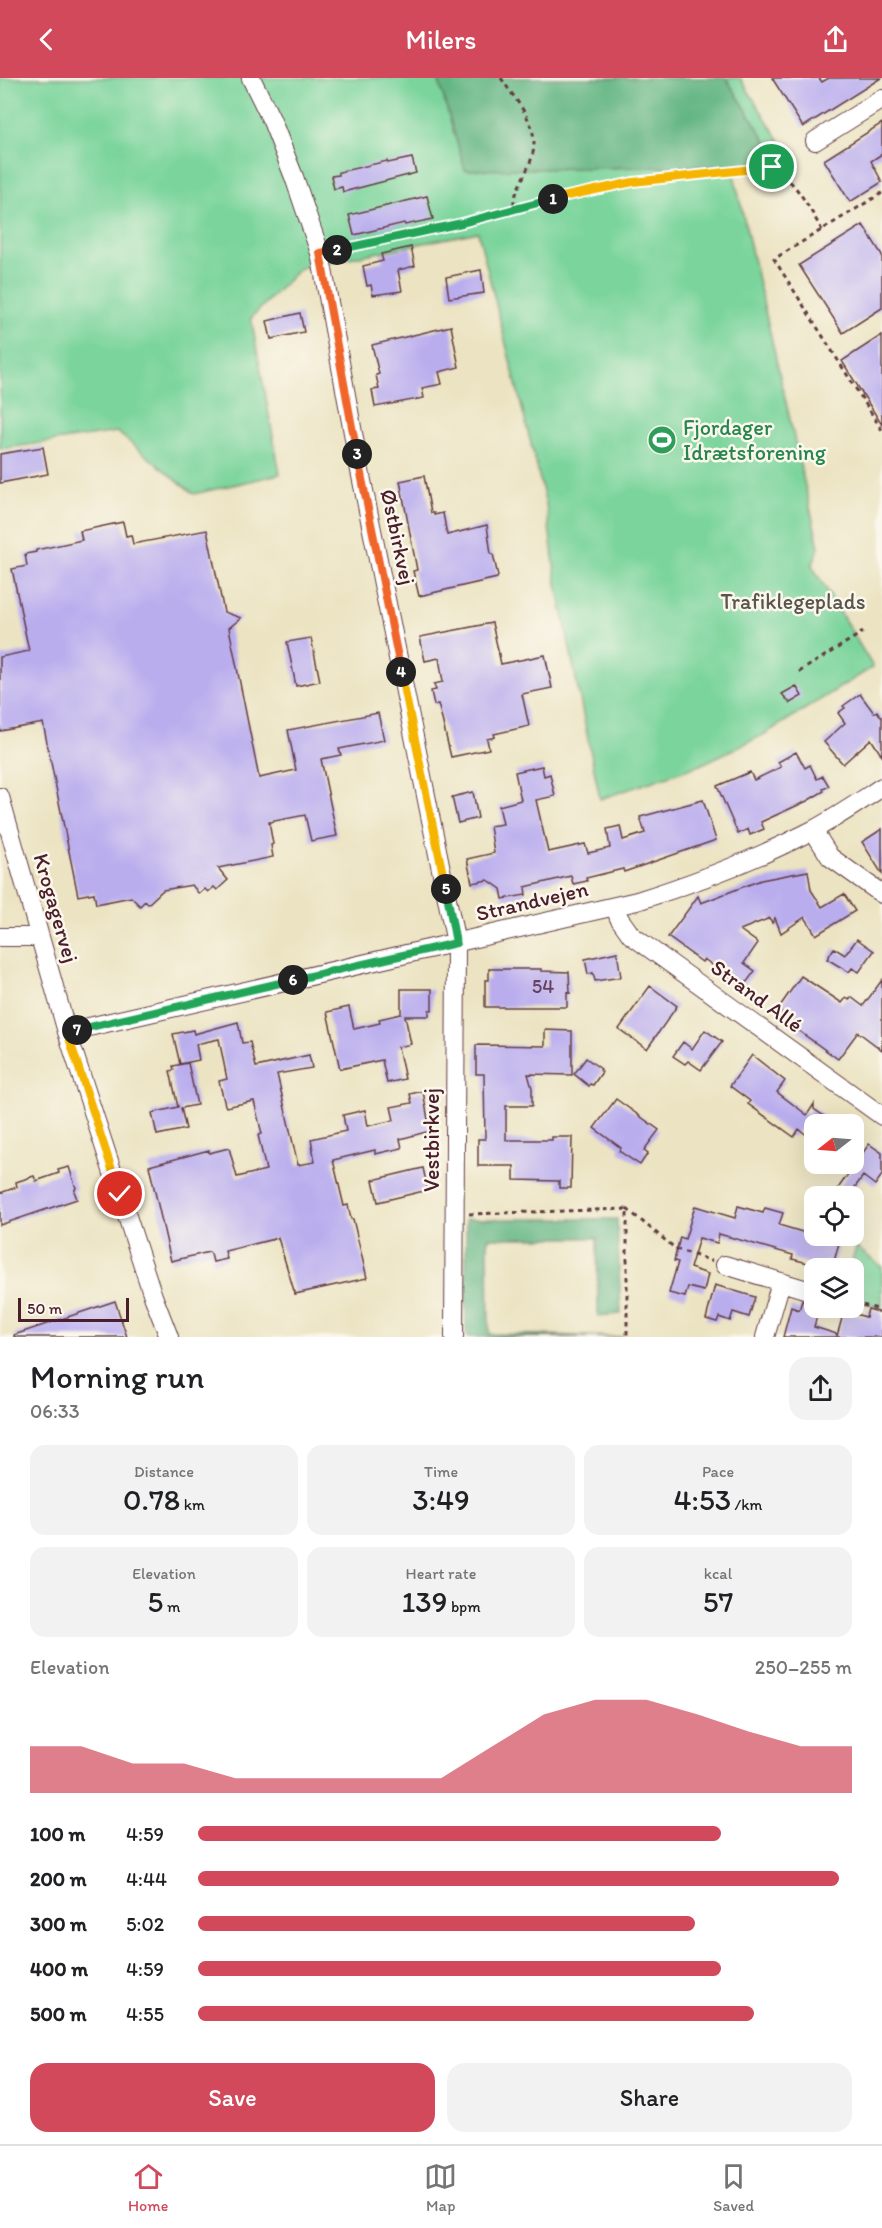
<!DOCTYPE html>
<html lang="en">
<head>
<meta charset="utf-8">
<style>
	:root { --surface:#fff; --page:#f2f2f2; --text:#202124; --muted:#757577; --line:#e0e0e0; --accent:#d1495b }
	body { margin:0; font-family:Itim,sans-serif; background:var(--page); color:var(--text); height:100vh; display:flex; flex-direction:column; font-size:22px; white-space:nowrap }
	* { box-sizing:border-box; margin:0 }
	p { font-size:20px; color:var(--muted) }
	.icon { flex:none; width:33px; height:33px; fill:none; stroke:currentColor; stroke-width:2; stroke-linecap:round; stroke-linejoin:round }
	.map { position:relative; height:1259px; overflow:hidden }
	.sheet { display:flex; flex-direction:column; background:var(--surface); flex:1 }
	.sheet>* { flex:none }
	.needle { width:39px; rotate:253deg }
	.buttons { position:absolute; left:804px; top:1036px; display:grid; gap:12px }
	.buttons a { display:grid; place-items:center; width:60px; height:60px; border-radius:12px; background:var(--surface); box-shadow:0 6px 24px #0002; font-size:30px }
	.scale { position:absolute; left:18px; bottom:15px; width:111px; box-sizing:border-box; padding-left:6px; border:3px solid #4a1f2b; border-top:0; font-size:16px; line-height:21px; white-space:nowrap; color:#4a1f2b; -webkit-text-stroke:4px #fbf7ec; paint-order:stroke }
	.pin { position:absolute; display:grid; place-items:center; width:51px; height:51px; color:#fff; margin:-26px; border:3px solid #fff; border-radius:50%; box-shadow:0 2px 6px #0007 }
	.km { position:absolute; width:30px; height:30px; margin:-15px; border-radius:50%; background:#222; color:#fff; font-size:16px; line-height:30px; text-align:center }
	.round { display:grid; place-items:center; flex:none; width:63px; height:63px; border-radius:18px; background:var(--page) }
	.overview { display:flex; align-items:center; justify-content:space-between; height:102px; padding:0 30px }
	h1 { font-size:33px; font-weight:600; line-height:45px }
	.stats { display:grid; grid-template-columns:repeat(3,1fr); gap:9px; height:102px; padding:6px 30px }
	.stats div { display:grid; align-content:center; border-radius:15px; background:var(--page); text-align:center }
	.stats b { font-size:30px; font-weight:600 }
	.stats small { font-size:16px; font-weight:400 }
	.stats p { font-size:16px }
	.chart { height:168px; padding:12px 30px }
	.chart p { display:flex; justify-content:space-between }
	.chart svg { width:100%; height:108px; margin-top:6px; fill:var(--accent); opacity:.7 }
	.primary-button { display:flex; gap:12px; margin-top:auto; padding:12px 30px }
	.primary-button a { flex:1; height:69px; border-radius:18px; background:var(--accent); color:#fff; font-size:24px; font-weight:600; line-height:69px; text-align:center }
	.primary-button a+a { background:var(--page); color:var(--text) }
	ul { padding:0 30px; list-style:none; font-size:20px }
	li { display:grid; grid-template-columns:96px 72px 1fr; align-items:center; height:45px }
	li i { height:15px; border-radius:8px; background:var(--accent) }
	header { display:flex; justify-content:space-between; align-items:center; height:78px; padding:0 30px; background:var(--accent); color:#fff; font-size:27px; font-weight:600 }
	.tab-bar { display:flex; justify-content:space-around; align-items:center; height:84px; border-top:2px solid var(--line); background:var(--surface); font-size:16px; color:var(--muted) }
	.tab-bar a { display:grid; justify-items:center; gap:3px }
	.tab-bar .on { color:var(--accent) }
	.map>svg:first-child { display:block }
</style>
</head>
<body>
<header><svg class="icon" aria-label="back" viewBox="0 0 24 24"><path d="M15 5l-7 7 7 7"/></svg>Milers<svg class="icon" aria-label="share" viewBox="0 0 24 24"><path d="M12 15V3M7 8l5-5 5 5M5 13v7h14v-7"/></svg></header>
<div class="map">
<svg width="882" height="1259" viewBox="0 0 882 1259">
	<rect width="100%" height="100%" fill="#fbf7ec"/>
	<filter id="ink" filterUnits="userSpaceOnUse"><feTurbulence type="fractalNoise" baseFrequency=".0167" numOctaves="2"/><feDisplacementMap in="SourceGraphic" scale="12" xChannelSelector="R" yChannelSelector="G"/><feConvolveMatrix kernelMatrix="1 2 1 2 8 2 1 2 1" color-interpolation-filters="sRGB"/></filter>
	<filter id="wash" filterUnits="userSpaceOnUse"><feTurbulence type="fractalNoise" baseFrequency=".008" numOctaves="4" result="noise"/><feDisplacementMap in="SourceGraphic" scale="24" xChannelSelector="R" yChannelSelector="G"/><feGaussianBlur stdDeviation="1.35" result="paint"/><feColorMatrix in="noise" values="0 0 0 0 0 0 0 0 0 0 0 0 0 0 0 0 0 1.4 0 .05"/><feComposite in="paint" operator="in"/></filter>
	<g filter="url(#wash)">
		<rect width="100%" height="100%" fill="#ebe3c1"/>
		<path fill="#7ad49b" stroke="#627a63" stroke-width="1.5" d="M0 0H438L465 92 732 88 819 469 812 488 873 589 763 657 700 687 600 721 556 501 546 426 478 154 300 190 251 240 280 396 194 416 117 354 0 371Z
			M726 0H740L789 77 775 87V77Z
			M856 1169 882 1189V1230L854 1223V1191H850Z"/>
		<path fill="#63b683" stroke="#566a57" stroke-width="1.5" d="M438 0H726L775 77V87L465 92Z
			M466 1141H617L621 1236 598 1238 597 1160H488L489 1256 622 1259H466Z"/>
		<g id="blocks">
			<path fill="#baadee" d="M772 0H819L822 4 829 0H881L803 49Z
				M882 45V76L871 83 882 104 850 124 824 82Z
				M412 80 416 95 343 114 342 109 334 111 331 98 339 97V94L387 83 388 85Z
				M427 118 433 141 405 147 404 145 354 157 349 137Z
				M863 147 882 177V230L843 255 799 187Z
				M411 169 415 188 398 192 402 213 373 217 371 207 367 208 363 188 383 183 381 176Z
				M481 192 484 215 449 220 446 199Z
				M300 235 304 254 271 261 267 243Z
				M451 248 459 289 439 294 442 306 422 310 424 320 375 329 372 312 379 311 376 297 379 296 372 267Z
				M882 257V347L842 283Z
				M43 369 48 396 0 405V376Z
				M424 398 431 435H434V437L443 435 447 457 487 447 491 476H493L498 498 497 500 419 518 413 493 417 492 400 403Z
				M123 444 126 458 131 457 133 466 207 452 224 534 241 540 229 550 259 700 296 692 288 652 378 635 384 662 339 671 341 677 321 681 337 758 311 763 305 737 269 744 273 766 271 767 273 779 218 790 228 802 217 812 214 809 208 814 205 811 199 816 192 807 163 812 148 826 145 823 140 828 131 819 96 826 94 815 78 818 43 645 0 653V579L29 573 12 491 27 488 25 476 36 474V472L82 462 80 453Z
				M492 545 501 586 545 577 552 610 522 616 529 648 494 656 495 659 487 661 489 671 451 679 441 637 438 626 434 627 431 613 436 612 434 606 443 604 439 580 425 583 420 559Z
				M311 560 320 603 296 608 287 564Z
				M796 608 802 618 790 625 782 616Z
				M860 616 874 635 877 633 882 640V678L871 661 843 686 824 664 845 645 838 635 845 630 843 628Z
				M796 674 805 690 810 687 817 701 823 698 829 708 823 711 824 713 807 723 761 744 764 751 750 757 748 751 738 756 717 708 750 694 754 702 781 689 778 684Z
				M542 688 544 698 550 696 555 718 536 722 548 774 585 766 588 775 610 770 607 751 620 748 623 762 645 755 640 739 703 722 716 762 624 794 623 791 586 800 587 803 573 806 571 798 525 809 526 817 503 821 501 811 488 802 472 805 467 781 494 775 490 748 503 746 499 728 521 722 515 694Z
				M473 714 478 740 458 745 452 719Z
				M882 751V796L862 764Z
				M808 793 811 812 822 829 844 816 855 833 816 857 805 839 781 855 775 840 772 845 770 840 740 852 758 865 744 885 755 893 743 909 704 881 702 884 668 859 698 818 701 825 761 802Z
				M857 861 874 873 859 894 852 890 849 894 827 881 834 870 845 877Z
				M617 874 621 899 595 903 593 895 588 896 585 881Z
				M489 891H541V893L569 894 570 915 567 914V929H485V902H489Z
				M801 898 842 925 846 920 849 922 851 919 863 928 882 902V972L858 954 838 981 778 938 781 934 778 931Z
				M650 908 677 928 647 971 619 951Z
				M401 911H432V932H429V938H405L411 966 398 969 405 1001 387 1005 382 982 340 991 327 934 349 929 354 951 380 945 379 941 401 936Z
				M238 944 242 965 250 964 256 989 309 977 312 990 277 996 298 1087 315 1084 311 1061 346 1053 343 1037 365 1032 368 1048 394 1042 391 1029 412 1025 410 1016 423 1013 430 1053 400 1061 402 1070 375 1076V1072L333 1082 344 1128 348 1127 351 1141H353L367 1200 295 1216 278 1160 225 1173 227 1181 213 1184 211 1176 209 1174 171 1183 149 1088 209 1072V1075L229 1070 237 1099 266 1092 258 1057 262 1056 254 1023 226 1029 225 1027 219 1003 227 1001 219 961 196 966 199 982 180 986 173 956 193 952 194 956Z
				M545 952 572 953V997L528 996 532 1010V1028H506V1062H552V1059H572L571 1110H559V1103L514 1102V1088H478V1061H485L484 996H476V967L545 968Z
				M705 952 722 964 701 992 688 983 685 986 673 978 683 964 692 971Z
				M752 977 785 1003 777 1014 807 1037 814 1026V1031L837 1047H814V1063L799 1051 794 1059 748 1026 750 1023 730 1008Z
				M586 980 601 991 600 992 602 994 593 1007 590 1006 589 1008 574 996Z
				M188 985 197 1027 181 1030 186 1051 157 1057 152 1035 178 1029 170 993 174 992 173 988Z
				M616 1021 659 1052 644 1072 648 1075 640 1087 619 1073 621 1070 594 1050Z
				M869 1066 882 1075V1097L875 1107 863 1098 848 1119H832Z
				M69 1089 76 1110 74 1113 77 1121 0 1147V1115L17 1109 16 1104 34 1098 36 1103 59 1095 58 1092Z
				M423 1090 428 1112 378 1124 373 1102Z
				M695 1128 735 1140 738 1128 763 1135 765 1130 783 1135 779 1147 839 1165 832 1191 792 1181 793 1177 719 1156 717 1165 699 1160 690 1190 708 1196 704 1213 688 1209 685 1219 669 1215 678 1184 674 1183 680 1159 685 1161Z
				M715 1207 755 1219 749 1239 733 1234 730 1243 719 1239 717 1244 706 1241Z
				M115 1223 127 1259H14V1257Z
				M802 1223 814 1226V1230H819L814 1249 837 1256V1258L844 1233 866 1239 868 1231 882 1235V1259H783L791 1229 799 1232Z"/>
		</g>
	</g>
	<g filter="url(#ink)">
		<use href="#blocks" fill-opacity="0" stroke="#623c42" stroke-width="1.5"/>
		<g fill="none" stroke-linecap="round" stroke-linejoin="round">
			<g stroke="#623c42" stroke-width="20">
				<path id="minor" d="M251 0 272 43 294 99 320 175 360 393 456 865 454 1259
					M815 63 882 21
					M0 719 67 954 153 1218 169 1259
					M813 752 830 779 882 816
					M615 829 619 840 631 857 882 1038
					M0 859H39
					M67 954 637 823C697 804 755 782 811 753 836 740 859 724 882 709
					M725 1187 814 1214
					M765 1259 781 1204"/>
			</g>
			<path stroke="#623c42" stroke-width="3" stroke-dasharray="4.5 4.5" stroke-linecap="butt" d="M501 0C519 28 545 51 529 87 523 101 514 115 513 130
				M882 115 774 181 882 352
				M336 173 462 145 513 130 633 104 772 89C796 103 808 128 822 152
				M799 594 863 554
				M627 1131 676 1171 712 1183
				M469 1136 627 1131V1259
				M854 1225 882 1232"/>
			<use href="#minor" stroke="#fff" stroke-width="18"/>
		</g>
	</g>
	<g fill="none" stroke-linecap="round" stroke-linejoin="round" filter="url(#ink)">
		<g stroke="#fff" stroke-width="12">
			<path id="split-1" d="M553 121 633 104 772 89"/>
		</g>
		<g stroke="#fff" stroke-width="12">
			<path id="split-2" d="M337 172 462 145 553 121"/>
		</g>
		<g stroke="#fff" stroke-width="12">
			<path id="split-3" d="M337 172 320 175 357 376"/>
		</g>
		<g stroke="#fff" stroke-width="12">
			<path id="split-4" d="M357 376 401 594"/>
		</g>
		<g stroke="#fff" stroke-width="12">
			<path id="split-5" d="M401 594 446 811"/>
		</g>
		<g stroke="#fff" stroke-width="12">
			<path id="split-6" d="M293 902 456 865 446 811"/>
		</g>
		<g stroke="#fff" stroke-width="12">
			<path id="split-7" d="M77 952 293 902"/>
		</g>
		<g stroke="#fff" stroke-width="12">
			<path id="split-8" d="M77 952 67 954 120 1116"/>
		</g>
		<use href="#split-1" stroke="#f5b400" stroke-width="8"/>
		<use href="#split-2" stroke="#22a559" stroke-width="8"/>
		<use href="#split-3" stroke="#f0652b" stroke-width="8"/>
		<use href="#split-4" stroke="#f0652b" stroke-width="8"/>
		<use href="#split-5" stroke="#f5b400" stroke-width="8"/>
		<use href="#split-6" stroke="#22a559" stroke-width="8"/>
		<use href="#split-7" stroke="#22a559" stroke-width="8"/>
		<use href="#split-8" stroke="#f5b400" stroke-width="8"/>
	</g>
	<defs>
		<g id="stadium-disc" transform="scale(1.5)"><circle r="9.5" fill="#2e9e5b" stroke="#fbf7ec"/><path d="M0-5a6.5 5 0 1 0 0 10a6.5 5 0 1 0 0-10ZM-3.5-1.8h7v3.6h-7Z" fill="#fff"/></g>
	</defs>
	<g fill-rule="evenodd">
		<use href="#stadium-disc" x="662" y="362"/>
	</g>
	<g text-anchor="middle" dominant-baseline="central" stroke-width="5" stroke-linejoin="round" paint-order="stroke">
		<g font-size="20" fill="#66425c">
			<text x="543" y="908">54</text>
		</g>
		<g font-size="22" fill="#27864d" stroke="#fbf7ec" text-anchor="start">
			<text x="683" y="349">Fjordager<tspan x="683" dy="25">Idrætsforening</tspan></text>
		</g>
		<g font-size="22" fill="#4a1f2b" stroke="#fbf7ec">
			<text transform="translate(398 459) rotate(78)">Østbirkvej</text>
			<text transform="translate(532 823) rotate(-13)">Strandvejen</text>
			<text transform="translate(56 830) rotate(74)">Krogagervej</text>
			<text transform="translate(757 918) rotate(36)">Strand Allé</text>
			<text transform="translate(431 1062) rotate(-90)">Vestbirkvej</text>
		</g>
		<g font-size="22" fill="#58554d" stroke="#fbf7ec">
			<text x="793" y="523">Trafiklegeplads</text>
		</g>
	</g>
</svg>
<div class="buttons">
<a><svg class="needle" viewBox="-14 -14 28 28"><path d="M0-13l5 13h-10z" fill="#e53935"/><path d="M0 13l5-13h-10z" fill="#757577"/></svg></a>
<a><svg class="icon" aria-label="locate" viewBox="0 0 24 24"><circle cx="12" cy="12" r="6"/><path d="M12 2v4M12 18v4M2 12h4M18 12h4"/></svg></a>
<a><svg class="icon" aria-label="layers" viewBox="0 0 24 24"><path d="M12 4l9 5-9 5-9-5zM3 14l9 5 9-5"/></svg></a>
</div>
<div class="scale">50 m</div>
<div class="pin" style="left:772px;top:89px;background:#1e9e55"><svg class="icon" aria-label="arrive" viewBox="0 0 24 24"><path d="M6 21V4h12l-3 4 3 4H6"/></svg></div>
<div class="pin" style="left:120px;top:1116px;background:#d93025"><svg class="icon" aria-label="check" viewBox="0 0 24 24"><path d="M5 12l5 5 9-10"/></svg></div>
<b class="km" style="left:553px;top:121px">1</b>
<b class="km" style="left:337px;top:172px">2</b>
<b class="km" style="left:357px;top:376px">3</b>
<b class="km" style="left:401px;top:594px">4</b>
<b class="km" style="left:446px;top:811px">5</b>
<b class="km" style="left:293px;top:902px">6</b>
<b class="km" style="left:77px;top:952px">7</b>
</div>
<section class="sheet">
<div class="overview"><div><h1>Morning run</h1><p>06:33</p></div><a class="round"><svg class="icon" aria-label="share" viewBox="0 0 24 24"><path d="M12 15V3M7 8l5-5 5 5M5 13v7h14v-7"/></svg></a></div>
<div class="stats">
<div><p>Distance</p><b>0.78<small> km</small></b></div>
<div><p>Time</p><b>3:49</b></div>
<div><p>Pace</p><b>4:53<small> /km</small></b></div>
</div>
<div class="stats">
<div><p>Elevation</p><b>5<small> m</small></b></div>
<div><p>Heart rate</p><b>139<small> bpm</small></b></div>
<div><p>kcal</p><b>57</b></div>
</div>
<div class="chart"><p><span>Elevation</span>250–255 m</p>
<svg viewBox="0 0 160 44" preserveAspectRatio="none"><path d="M0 44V25L10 25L20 32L30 32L40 38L50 38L60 38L70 38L80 38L90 25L100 12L110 6L120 6L130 12L140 19L150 25L160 25V44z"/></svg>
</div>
<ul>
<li><b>100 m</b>4:59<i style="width:80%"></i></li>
<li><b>200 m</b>4:44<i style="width:98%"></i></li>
<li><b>300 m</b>5:02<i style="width:76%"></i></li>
<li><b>400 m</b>4:59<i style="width:80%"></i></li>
<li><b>500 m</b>4:55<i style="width:85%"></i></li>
</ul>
<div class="primary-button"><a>Save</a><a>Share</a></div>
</section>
<nav class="tab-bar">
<a class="on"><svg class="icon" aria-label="home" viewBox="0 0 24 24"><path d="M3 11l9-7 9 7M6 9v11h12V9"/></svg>Home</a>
<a><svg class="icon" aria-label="map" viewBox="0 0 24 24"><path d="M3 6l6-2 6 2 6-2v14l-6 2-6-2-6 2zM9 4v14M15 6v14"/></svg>Map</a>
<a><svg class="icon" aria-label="saved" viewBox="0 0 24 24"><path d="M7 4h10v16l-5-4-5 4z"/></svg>Saved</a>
</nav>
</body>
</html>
